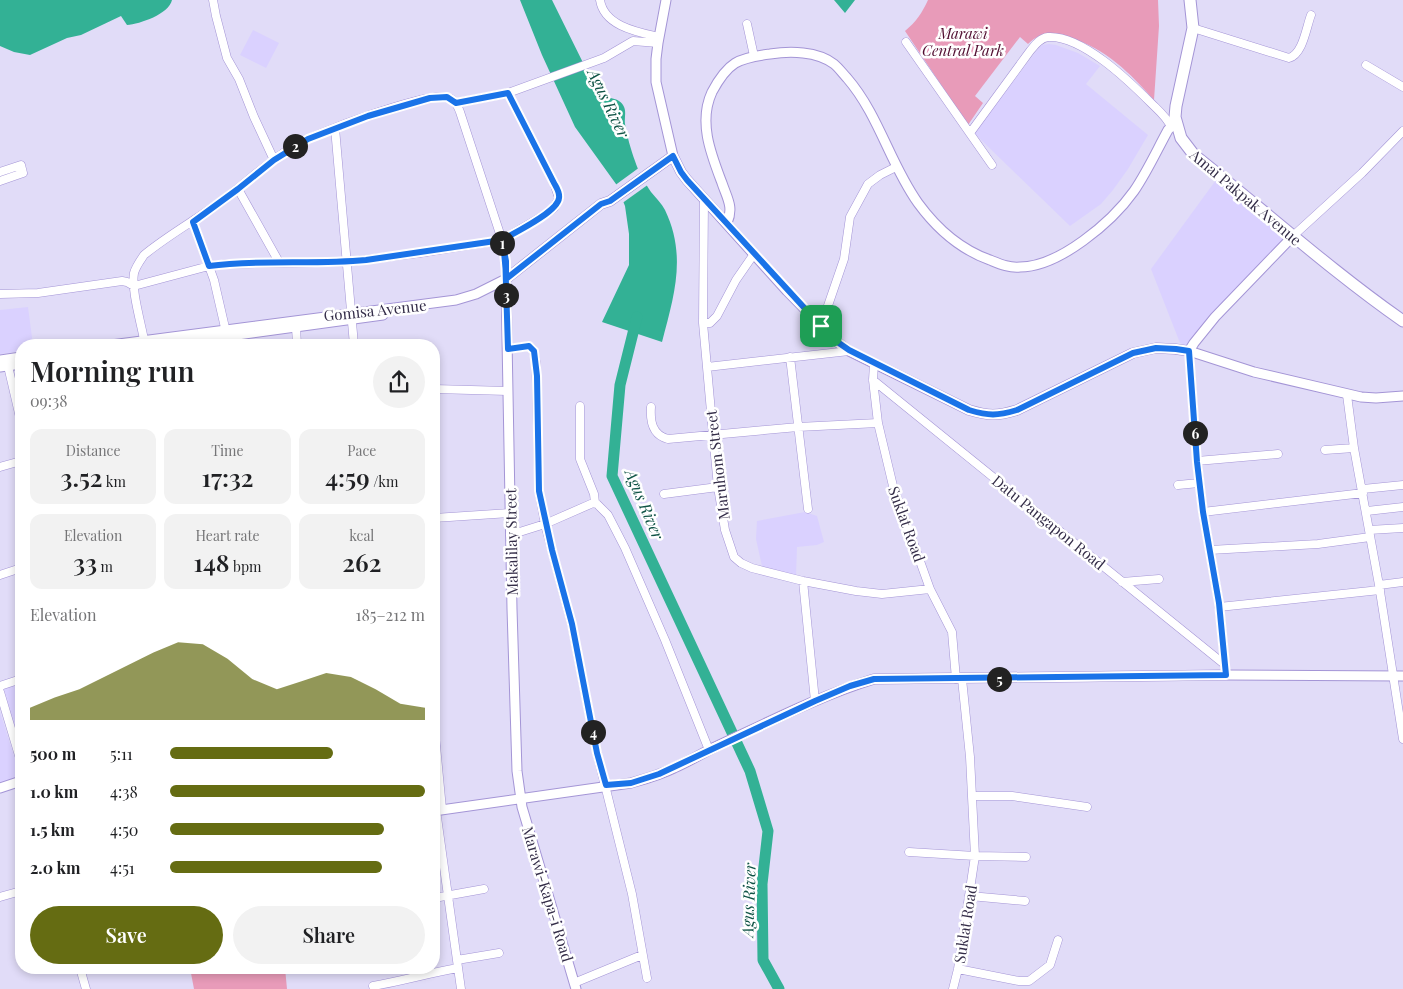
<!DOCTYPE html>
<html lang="en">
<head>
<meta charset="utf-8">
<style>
	:root { --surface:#fff; --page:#f2f2f2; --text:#202124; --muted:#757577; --accent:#656c12 }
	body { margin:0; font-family:"Playfair Display",serif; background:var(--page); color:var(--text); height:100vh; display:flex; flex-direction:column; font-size:19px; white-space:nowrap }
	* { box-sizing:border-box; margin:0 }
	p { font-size:16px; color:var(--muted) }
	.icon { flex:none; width:28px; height:28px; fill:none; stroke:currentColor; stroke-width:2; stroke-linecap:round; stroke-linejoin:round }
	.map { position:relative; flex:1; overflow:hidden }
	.sheet { position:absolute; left:15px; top:339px; width:425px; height:635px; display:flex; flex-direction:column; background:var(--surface); border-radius:20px; box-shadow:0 2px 8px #0003 }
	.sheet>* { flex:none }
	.pin { position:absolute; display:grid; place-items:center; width:42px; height:42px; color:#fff; margin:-21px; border-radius:10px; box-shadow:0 2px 8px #0006 }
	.km { position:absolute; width:25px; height:25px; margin:-12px; border-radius:50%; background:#222; color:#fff; font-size:14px; line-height:25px; text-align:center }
	.round { display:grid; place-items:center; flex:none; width:52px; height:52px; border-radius:26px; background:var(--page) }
	.summary { display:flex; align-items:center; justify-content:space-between; height:85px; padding:0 15px }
	h1 { font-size:28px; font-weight:600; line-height:38px }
	.metrics { display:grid; grid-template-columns:repeat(3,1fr); gap:8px; height:85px; padding:5px 15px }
	.metrics div { display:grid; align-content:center; border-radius:12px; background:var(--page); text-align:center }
	.metrics b { font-size:25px; font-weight:600 }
	.metrics small { font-size:14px; font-weight:400 }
	.metrics p { font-size:14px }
	.chart { height:140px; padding:10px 15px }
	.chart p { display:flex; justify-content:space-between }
	.chart svg { width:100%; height:90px; margin-top:5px; fill:var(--accent); opacity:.7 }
	.primary-button { display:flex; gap:10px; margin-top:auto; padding:10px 15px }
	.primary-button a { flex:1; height:58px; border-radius:30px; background:var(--accent); color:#fff; font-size:20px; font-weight:600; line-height:58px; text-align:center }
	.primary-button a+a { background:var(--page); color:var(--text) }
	ul { padding:0 15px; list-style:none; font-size:16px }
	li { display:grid; grid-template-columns:80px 60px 1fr; align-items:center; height:38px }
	li i { height:12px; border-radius:6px; background:var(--accent) }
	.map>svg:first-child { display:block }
</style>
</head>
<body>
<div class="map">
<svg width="1403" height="989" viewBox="0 0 1403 989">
	<rect width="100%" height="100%" fill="#e1dcf8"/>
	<path fill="#dad1ff" d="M253 30 279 43 266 68 240 55Z
		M1049 44 1056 45 1078 53 1100 66 1086 84 1148 135 1128 169 1113 190 1101 204 1070 226 974 133 1038 49 1042 45Z
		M1216 180 1287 238 1187 346 1180 343 1151 269Z
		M28 307 33 345H21V351L0 354V310Z
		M805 512 817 516 824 542 817 545 797 547 796 576 762 566 756 539 757 521Z
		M21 683V750L4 688Z
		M0 712 21 778 0 785Z"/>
	<path fill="#e89bb9" d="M928 0H1158L1159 26 1154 100C1130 73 1106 49 1071 38 1054 32 1041 31 1028 44L1020 37 975 96 983 103 968 125 905 31C916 22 922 13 928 0Z
		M122 968H160L138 973Z
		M190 968H285L287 989H194Z"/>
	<path fill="#33b195" d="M0 0H172C169 14 140 24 127 25L121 16 81 35 67 38 30 55 14 52 0 46Z
		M520 0H552L597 91C604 100 618 96 623 105 627 111 624 118 625 124 627 136 631 150 635 161 638 171 645 183 651 192 656 198 662 204 665 210 687 256 674 296 662 342L602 322 629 265V234L625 206 616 184 575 127 542 55Z
		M834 0H855L845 13Z"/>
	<path fill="#e1dcf8" d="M640 167 649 184 621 204 614 186Z"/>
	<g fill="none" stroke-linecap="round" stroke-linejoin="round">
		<path stroke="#33b195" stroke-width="11" d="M637 317 620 385 612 476 750 771 768 831 762 884 763 960 779 989"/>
		<g stroke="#a495d6" stroke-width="9">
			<path id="minor" d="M213 0 216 16 227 58 239 79 254 117 274 160
				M600 0C604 26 637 32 659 37
				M747 24 754 56
				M1193 28 1289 58C1303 54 1306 28 1311 15
				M906 42 992 165
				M1366 65 1403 87
				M456 103 508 93 604 58 633 41 658 43
				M335 128 354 345
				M970 133 1030 51C1035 45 1040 38 1048 37 1082 35 1129 81 1151 103 1158 110 1167 117 1171 127
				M0 172 21 165 23 173 0 181
				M238 189 279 262
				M704 199 703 323 713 434 718 487 725 530 734 557 741 563 752 568 803 581 856 591 882 594 930 589
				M193 222 214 280 229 345
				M1293 236 1362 173 1403 131
				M0 294 38 293 122 281 127 282 134 286 209 266 226 264 346 262 420 253 502 240 546 214 554 208 559 198 554 183 508 93
				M703 323H710L717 316 736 280 754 254
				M821 326 844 259 850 217 868 184 880 175 896 167
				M296 327 297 345
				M145 345C142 326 131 291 134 273 136 266 140 261 144 255 167 236 194 221 219 203 244 185 267 162 294 146 315 133 424 93 445 97 454 98 457 104 460 112L502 240 506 261V283
				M508 349 529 346 533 349 536 362 539 491 545 524 593 503 597 504 608 515 625 548 665 640 707 745
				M1189 351 1197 461 1203 512 1219 603 1226 675
				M790 357 808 509
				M874 364 873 380 878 423 893 486 930 589 952 632 956 679
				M8 366 21 422
				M707 367 849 351
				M873 380 1224 664
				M434 389 508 391
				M1347 395 1354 448 1379 585 1403 739
				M580 406V459L594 494 595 503
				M651 407C650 421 652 435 668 439L798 427 878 423
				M1325 450 1354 448
				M1197 461 1278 454
				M0 467 21 461
				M1178 485 1199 483
				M1363 489 1403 485
				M664 494 718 487
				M1367 511 1403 507
				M1203 512 1363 493
				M434 518 510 513
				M1369 530 1403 528
				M510 535 545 524 572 625 597 753 632 894 647 978
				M1210 550 1318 544 1370 537
				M0 575 21 568
				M803 581 815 701
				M1122 582 1159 579
				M1379 585 1403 582
				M1219 607 1380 590
				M0 686 21 679
				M0 692 21 762
				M434 725 442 809
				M973 796H1012L1087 807
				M436 810 461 989
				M909 852 975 856 1026 857
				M970 896 1025 901
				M0 897 21 891
				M434 898 484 889
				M457 960 499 953
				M80 968 86 989
				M958 969 1019 981H1029L1050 965 1058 940
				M574 983 642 955
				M373 986C402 981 429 973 458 968
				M953 989 958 969 975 856 970 757 962 679"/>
		</g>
		<g stroke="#a495d6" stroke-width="11">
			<path id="major" d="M666 0 658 43 656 59V82L673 156 681 172 687 180 787 291 836 341 849 351 969 410C989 416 997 416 1017 410L1133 353 1156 348 1175 349 1189 351 1254 372 1361 397 1376 398 1403 396
				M727 223C734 207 727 198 722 183 711 154 698 122 712 92 728 62 738 58 770 54 790 51 817 51 834 64 839 68 843 74 847 78 879 115 890 164 918 203 937 229 959 249 990 260 1000 264 1009 268 1020 267 1059 267 1112 222 1134 191 1147 172 1157 150 1168 130L1176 122
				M506 285 512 609 517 771 522 807 576 989
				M111 345 456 300 476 294 506 279 601 204 610 201 673 156
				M165 345 383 315
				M1189 351 1194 343 1215 317 1293 236
				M0 360 21 357
				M0 367 21 364
				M0 788 21 781
				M434 811 631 783C645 779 660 775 674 768 688 762 701 754 715 747 767 723 819 696 874 679L1226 675 1403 676"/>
		</g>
		<g stroke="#a495d6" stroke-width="13">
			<path id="highway" d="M1190 0 1193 28 1176 106 1175 117 1181 138 1194 155C1264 210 1330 270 1403 321"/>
		</g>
		<use href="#minor" stroke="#fff" stroke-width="8"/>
		<use href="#major" stroke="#fff" stroke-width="9"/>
		<use href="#highway" stroke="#fff" stroke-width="11"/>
	</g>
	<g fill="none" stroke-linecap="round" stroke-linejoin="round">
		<g stroke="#fff" stroke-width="10">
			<path id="route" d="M821 326 687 180 681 172 673 156 610 201 601 204 506 279V261L502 240 366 260C314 265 261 259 209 266L193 222 238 189 274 160 308 139 368 116 430 98 447 97 456 103 508 93 554 183C556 187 560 192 559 198 558 212 514 233 502 240 505 255 506 269 506 285L508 349 529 346 534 351 537 376 539 491 552 550 572 624 597 753 606 785 631 783 659 774 815 701 850 686 874 679 1226 675 1219 603 1203 512 1197 462 1189 351 1176 349 1156 348 1133 353 1017 410C997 416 989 416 969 410L849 350 836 341 821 326"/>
		</g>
		<use href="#route" stroke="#1a73e8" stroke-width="6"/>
	</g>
	<g text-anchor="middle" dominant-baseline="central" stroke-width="5" stroke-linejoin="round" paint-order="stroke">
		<g font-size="15" font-style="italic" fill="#510d30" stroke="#fff">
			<text x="963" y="33">Marawi<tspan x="963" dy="17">Central Park</tspan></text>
		</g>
		<g font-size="15" fill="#342d48" stroke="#fff">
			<text transform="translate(1246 197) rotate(40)">Amai Pakpak Avenue</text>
			<text transform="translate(375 310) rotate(-6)">Gomisa Avenue</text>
			<text transform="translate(717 465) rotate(-97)">Maruhom Street</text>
			<text transform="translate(1049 522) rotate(39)">Datu Pangapon Road</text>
			<text transform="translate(907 524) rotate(70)">Suklat Road</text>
			<text transform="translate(511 542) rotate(-91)">Makalilay Street</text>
			<text transform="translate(548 894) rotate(73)">Marawi-Kapa-i Road</text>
			<text transform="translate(965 924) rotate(-81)">Suklat Road</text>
		</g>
		<g font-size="16" font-style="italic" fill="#105446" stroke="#fff">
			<text transform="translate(609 103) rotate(64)">Agus River</text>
			<text transform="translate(645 504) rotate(67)">Agus River</text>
			<text transform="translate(748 900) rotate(-88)">Agus River</text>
		</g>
	</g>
</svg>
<div class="pin" style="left:821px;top:326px;background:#1e9e55"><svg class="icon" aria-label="arrive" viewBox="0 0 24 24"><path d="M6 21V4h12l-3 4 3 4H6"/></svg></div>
<b class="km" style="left:502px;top:243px">1</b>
<b class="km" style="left:295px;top:146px">2</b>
<b class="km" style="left:506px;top:295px">3</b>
<b class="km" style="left:593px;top:732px">4</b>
<b class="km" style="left:999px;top:679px">5</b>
<b class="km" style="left:1195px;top:433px">6</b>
<section class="sheet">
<div class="summary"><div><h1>Morning run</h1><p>09:38</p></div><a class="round"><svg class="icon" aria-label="share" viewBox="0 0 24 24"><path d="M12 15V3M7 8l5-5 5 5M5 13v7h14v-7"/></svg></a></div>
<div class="metrics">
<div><p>Distance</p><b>3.52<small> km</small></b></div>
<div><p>Time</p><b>17:32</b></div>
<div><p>Pace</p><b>4:59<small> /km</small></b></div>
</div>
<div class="metrics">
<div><p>Elevation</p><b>33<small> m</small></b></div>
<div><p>Heart rate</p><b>148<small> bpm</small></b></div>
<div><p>kcal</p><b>262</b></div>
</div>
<div class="chart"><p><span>Elevation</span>185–212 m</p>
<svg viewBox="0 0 160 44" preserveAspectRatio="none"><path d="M0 44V38L10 33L20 29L30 23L40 17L50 11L60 6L70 7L80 14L90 24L100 29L110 25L120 21L130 23L140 29L150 36L160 38V44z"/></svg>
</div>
<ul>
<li><b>500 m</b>5:11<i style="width:64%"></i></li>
<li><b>1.0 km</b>4:38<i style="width:100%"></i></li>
<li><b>1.5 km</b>4:50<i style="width:84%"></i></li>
<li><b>2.0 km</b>4:51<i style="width:83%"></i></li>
</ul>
<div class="primary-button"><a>Save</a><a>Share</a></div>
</section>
</div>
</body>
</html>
